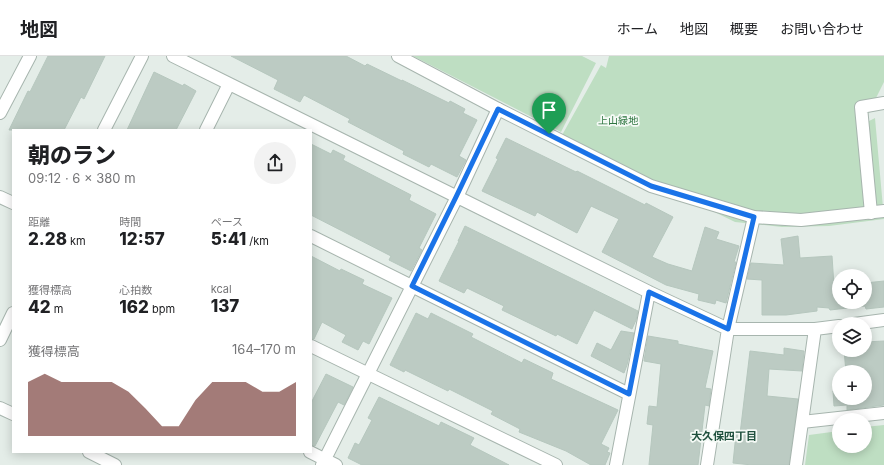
<!DOCTYPE html>
<html lang="ja">
<head>
<meta charset="utf-8">
<style>
	:root { --surface:#fff; --page:#f2f2f2; --text:#202124; --muted:#757577; --line:#e0e0e0; --accent:#7d443f }
	body { margin:0; font-family:Inter,"Noto Sans JP",sans-serif; background:var(--page); color:var(--text); height:100vh; display:flex; flex-direction:column; font-size:15px; white-space:nowrap }
	* { box-sizing:border-box; margin:0 }
	p { font-size:13px; color:var(--muted) }
	.icon { flex:none; width:22px; height:22px; fill:none; stroke:currentColor; stroke-width:2; stroke-linecap:round; stroke-linejoin:round }
	.map { position:relative; flex:1; overflow:hidden }
	.panel { position:absolute; left:12px; top:73px; width:300px; height:324px; display:flex; flex-direction:column; background:var(--surface); border-radius:0px; box-shadow:0 2px 10px #0003 }
	.panel>* { flex:none }
	.fabs { position:absolute; left:832px; top:213px; display:grid; gap:8px }
	.fabs a { display:grid; place-items:center; width:40px; height:40px; border-radius:50%; background:var(--surface); box-shadow:0 2px 10px #0003; font-size:20px }
	.pin { position:absolute; display:grid; place-items:center; width:34px; height:34px; color:#fff; margin:-41px -17px; border-radius:50% 50% 50% 0; rotate:-45deg; box-shadow:0 0 4px #0007 }
	.pin .icon { rotate:45deg }
	.round { display:grid; place-items:center; flex:none; width:42px; height:42px; border-radius:21px; background:var(--page) }
	.summary { display:flex; align-items:center; justify-content:space-between; height:68px; padding:0 16px }
	h1 { font-size:22px; font-weight:800; line-height:30px }
	.metrics { display:grid; grid-template-columns:repeat(3,1fr); gap:6px; height:68px; padding:4px 16px }
	.metrics div { display:grid; align-content:center }
	.metrics b { font-size:17px; font-weight:800 }
	.metrics small { font-size:11px; font-weight:400 }
	.metrics p { font-size:11px }
	.chart { height:112px; padding:8px 16px }
	.chart p { display:flex; justify-content:space-between }
	.chart svg { width:100%; height:72px; margin-top:4px; fill:var(--accent); opacity:.7 }
	header { display:flex; align-items:center; gap:24px; box-sizing:border-box; height:56px; padding:0 20px; background:var(--surface); border-bottom:1px solid var(--line) }
	header strong { font-size:19px }
	nav { display:flex; gap:22px; margin-inline-start:auto; font-size:14px }
	.map>svg:first-child { display:block }
</style>
</head>
<body>
<header>
<strong>地図</strong>
<nav><a>ホーム</a><a>地図</a><a>概要</a><a>お問い合わせ</a></nav>
</header>
<div class="map">
<svg width="884" height="409" viewBox="0 0 884 409">
	<rect width="100%" height="100%" fill="#e4ede8"/>
	<path fill="#bedec2" d="M413 0H582L596 7 561 76Z
		M609 0H884V26L863 68 875 62 884 163 829 170 782 171 735 166 561 81 601 9 606 12Z
		M884 369V409H805L809 379 839 375V390H865V371Z"/>
	<path fill="#bccbc3" stroke="#b6c7be" d="M48 0H105L84 43 81 41 64 74H9L28 35 30 36Z
		M231 0H346L365 10 367 8 402 25V24L449 47 450 45 465 53 463 57 477 64 459 100 466 104 457 121 431 108 429 111 403 98 404 95 348 66 350 63 304 39 300 46 274 33 278 24Z
		M154 16 183 30 184 28 196 35 176 74H127Z
		M506 82 576 116 577 115 645 149 646 147 673 161 652 201 668 208 692 215 705 171 719 176 716 183 739 190 734 206H736L726 247 716 244 715 248 698 244 699 238 666 229 602 196 619 163 591 150 577 177 537 156 535 160 482 135 498 103 496 102Z
		M311 88 331 98 333 94 345 100 343 104 411 139 409 144 436 158 419 192 422 194 411 215 389 204 391 200 311 159Z
		M465 170 638 255 636 264 632 273 594 254 577 288 557 278 556 280 502 254 504 250 467 232 464 237 439 225 459 185H458Z
		M798 180 800 202 832 200 834 230 839 229V246H865V227L884 225V251L866 253 865 250 830 254 829 252 817 251V255L786 259H762V224L747 223 751 207 784 209 781 183Z
		M311 200 340 215 341 213 364 224 362 228 392 242 369 288 363 285 358 294 342 286 346 279 322 266 314 283H311Z
		M416 257 428 263 431 257 473 278 471 281 522 307 524 303 553 317 551 323 618 354 601 388 609 392 607 396 610 397 605 409H591L566 395 519 376 520 373 491 358 493 355 449 333 448 335 405 314 404 316 390 309Z
		M621 275 634 277 627 309 624 317 591 300 597 287 611 294Z
		M648 280 678 285V288L713 295 705 332 711 333 709 350 705 349 698 409H649L653 369 647 368 649 350 657 351 661 308 644 305Z
		M884 285V349L847 354V349L834 350 833 335H839V342H865V316H846L844 294H865V286Z
		M784 292 804 295 802 315 769 313 767 340 798 343 789 409H752L733 407 736 378H740L750 295 784 299Z
		M326 318 353 331 344 349 338 346 315 390 311 389V347Z
		M379 341 439 370 441 366 474 382 470 389 509 409H362L348 402 355 387 359 389 372 364 368 362Z"/>
	<g fill="none" stroke-linecap="round" stroke-linejoin="round">
		<g stroke="#a7b5ae" stroke-width="14">
			<path id="minor" d="M173 0 649 236 728 273H815L839 270
				M0 57 30 0
				M206 74 229 28
				M0 141 13 147
				M871 157 861 51 884 47
				M311 180 629 338
				M854 268 884 264
				M311 290 556 409
				M0 352 13 358
				M802 366 884 357
				M89 396 115 409
				M310 396 336 409
				M322 409 457 141 498 53
				M616 409 649 236
				M707 409 728 273 754 161
				M796 409 815 273"/>
		</g>
		<g stroke="#a7b5ae" stroke-width="14">
			<path id="tertiary" d="M398 0 498 53 651 130 754 161 801 164 884 155
				M104 74 142 0
				M0 284 13 257"/>
		</g>
		<use href="#minor" stroke="#fff" stroke-width="12"/>
		<use href="#tertiary" stroke="#fff" stroke-width="12"/>
	</g>
	<g fill="none" stroke-linecap="round" stroke-linejoin="round">
		<g stroke="#fff" stroke-width="8">
			<path id="route" d="M498 53 651 130 754 161 728 273 649 236 629 338 412 230 456 141Z"/>
		</g>
		<use href="#route" stroke="#1a73e8" stroke-width="5"/>
	</g>
	<g text-anchor="middle" dominant-baseline="central" stroke-width="3.5" stroke-linejoin="round" paint-order="stroke">
		<g font-size="10" fill="#2e7540" stroke="#f5faf6">
			<text x="618" y="64">上山緑地</text>
		</g>
		<g font-size="11" font-weight="bold" fill="#20513e" stroke="#f5faf6">
			<text x="724" y="380">大久保四丁目</text>
		</g>
	</g>
</svg>
<div class="fabs">
<a><svg class="icon" aria-label="locate" viewBox="0 0 24 24"><circle cx="12" cy="12" r="6"/><path d="M12 2v4M12 18v4M2 12h4M18 12h4"/></svg></a>
<a><svg class="icon" aria-label="layers" viewBox="0 0 24 24"><path d="M12 4l9 5-9 5-9-5zM3 14l9 5 9-5"/></svg></a>
<a>+</a>
<a>−</a>
</div>
<div class="pin" style="left:549px;top:78px;background:#1e9e55"><svg class="icon" aria-label="arrive" viewBox="0 0 24 24"><path d="M6 21V4h12l-3 4 3 4H6"/></svg></div>
<section class="panel">
<div class="summary"><div><h1>朝のラン</h1><p>09:12 · 6 × 380 m</p></div><a class="round"><svg class="icon" aria-label="share" viewBox="0 0 24 24"><path d="M12 15V3M7 8l5-5 5 5M5 13v7h14v-7"/></svg></a></div>
<div class="metrics">
<div><p>距離</p><b>2.28<small> km</small></b></div>
<div><p>時間</p><b>12:57</b></div>
<div><p>ペース</p><b>5:41<small> /km</small></b></div>
</div>
<div class="metrics">
<div><p>獲得標高</p><b>42<small> m</small></b></div>
<div><p>心拍数</p><b>162<small> bpm</small></b></div>
<div><p>kcal</p><b>137</b></div>
</div>
<div class="chart"><p><span>獲得標高</span>164–170 m</p>
<svg viewBox="0 0 160 44" preserveAspectRatio="none"><path d="M0 44V11L10 6L20 11L30 11L40 11L50 11L60 17L70 27L80 38L90 38L100 22L110 11L120 11L130 11L140 17L150 17L160 11V44z"/></svg>
</div>
</section>
</div>
</body>
</html>
